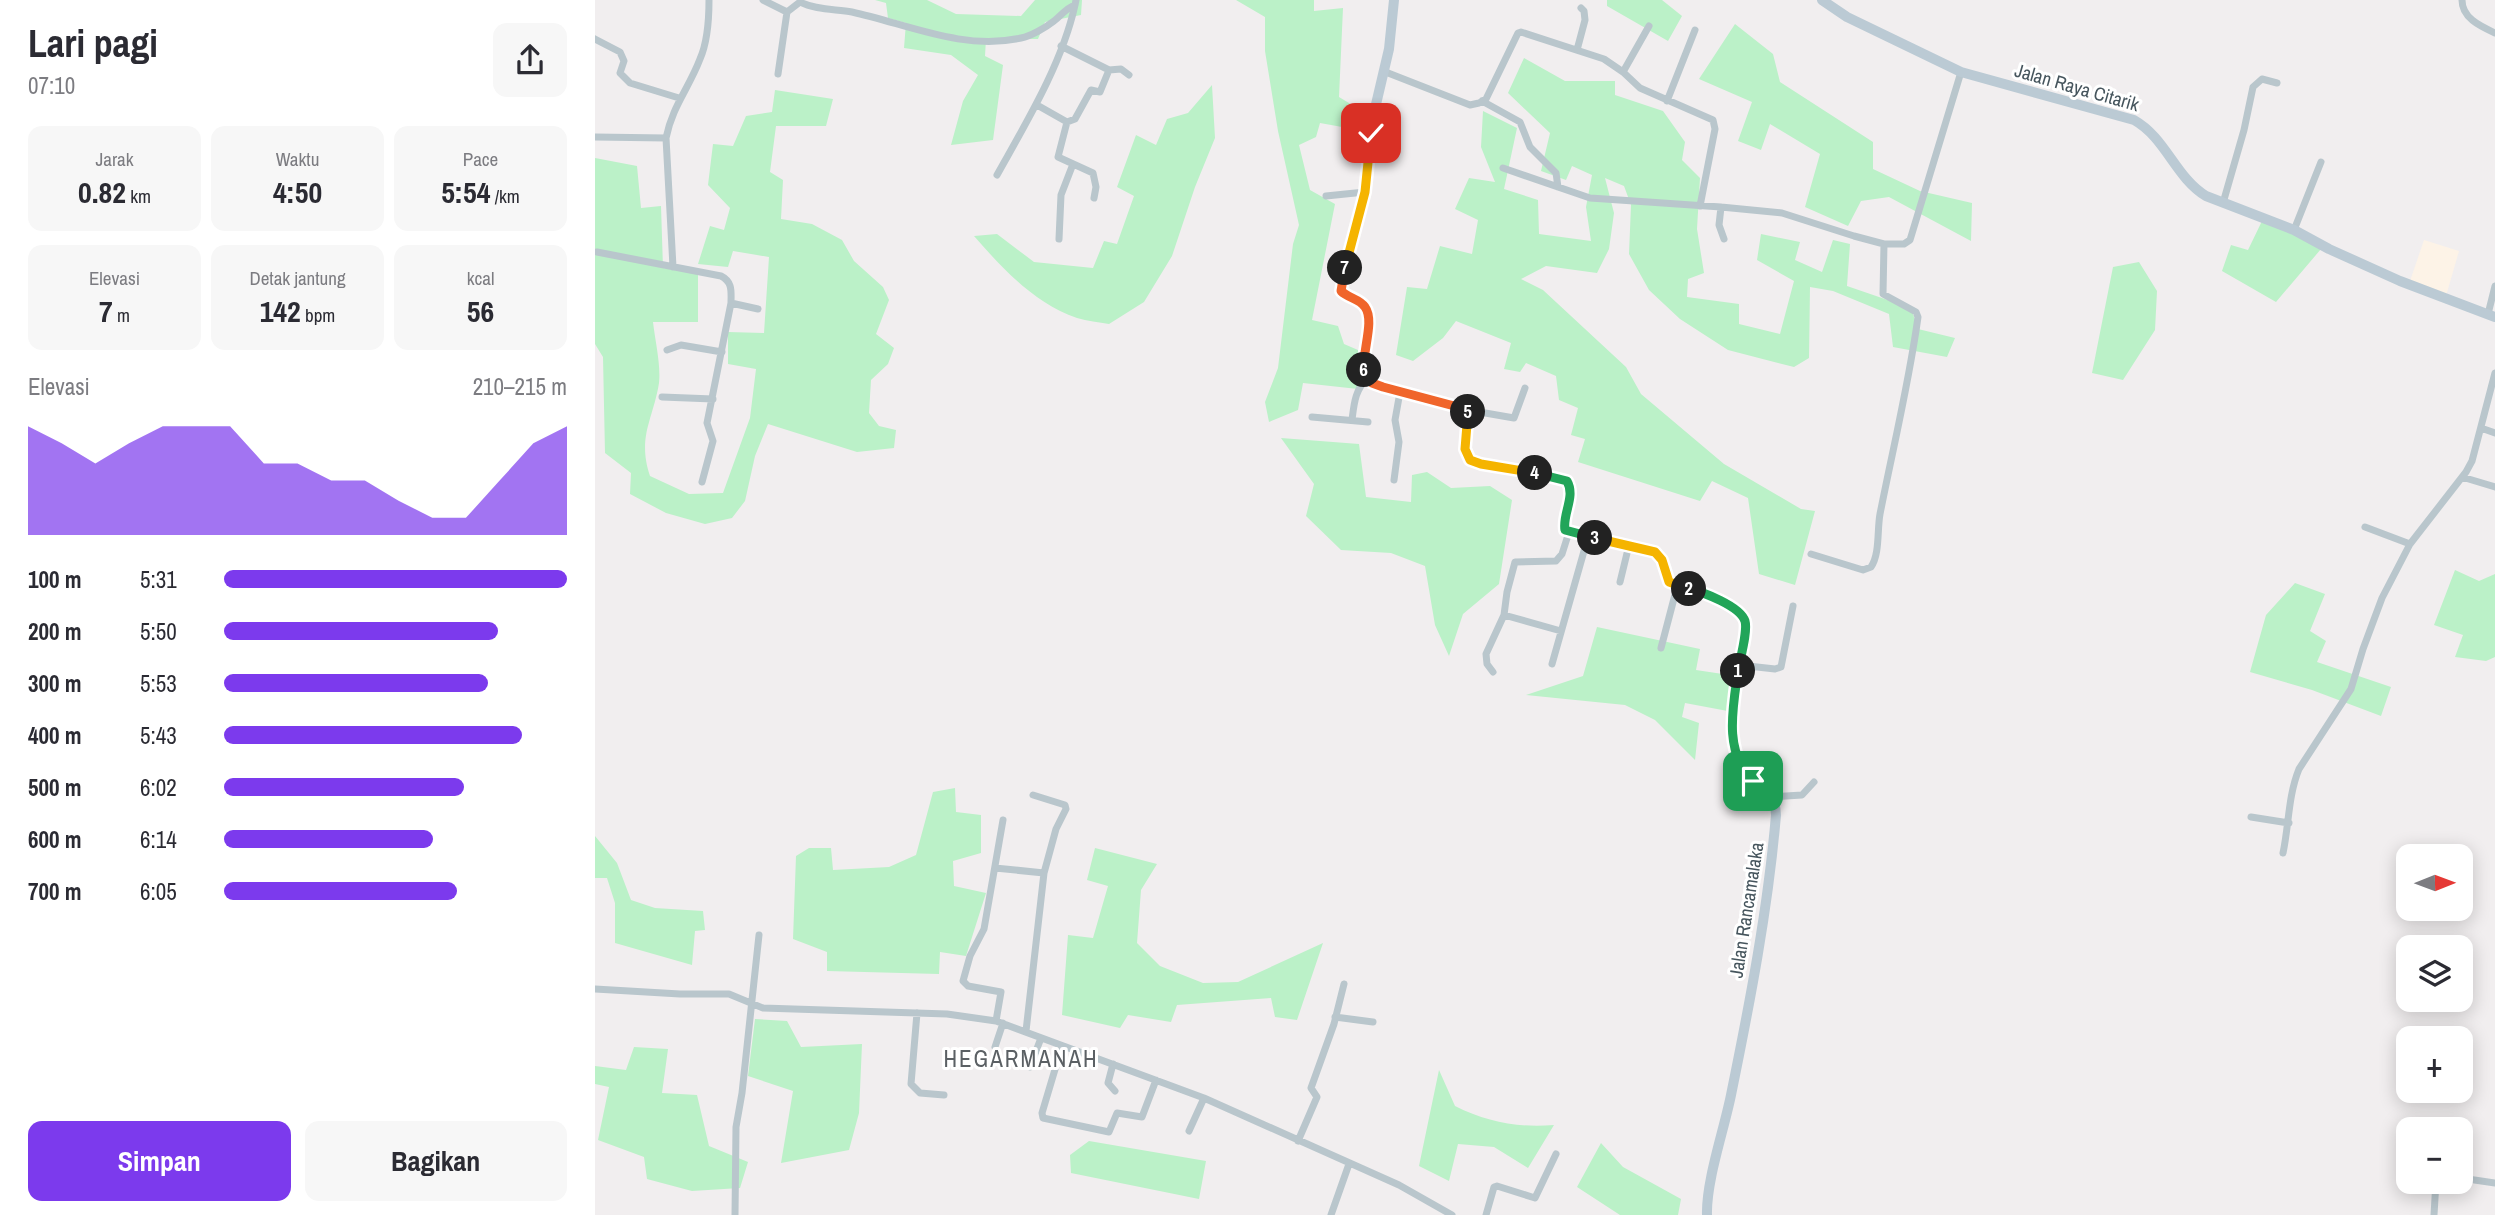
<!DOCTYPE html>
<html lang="id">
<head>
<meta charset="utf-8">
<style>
	:root { --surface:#fff; --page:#f7f7f7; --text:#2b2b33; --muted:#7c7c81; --accent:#7c3aed }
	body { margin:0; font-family:"Archivo Narrow",sans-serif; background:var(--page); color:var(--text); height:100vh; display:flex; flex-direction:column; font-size:26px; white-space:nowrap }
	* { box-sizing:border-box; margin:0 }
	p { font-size:23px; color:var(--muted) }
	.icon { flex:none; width:38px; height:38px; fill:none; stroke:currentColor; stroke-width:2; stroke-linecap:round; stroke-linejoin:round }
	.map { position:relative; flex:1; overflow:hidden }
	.side { display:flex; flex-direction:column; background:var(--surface); width:595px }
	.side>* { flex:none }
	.needle { width:46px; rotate:89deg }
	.tools { position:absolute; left:1801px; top:844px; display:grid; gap:14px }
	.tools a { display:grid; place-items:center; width:77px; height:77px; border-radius:14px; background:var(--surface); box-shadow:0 4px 18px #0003; font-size:35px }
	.pin { position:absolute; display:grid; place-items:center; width:60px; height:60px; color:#fff; margin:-30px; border-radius:14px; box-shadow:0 4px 10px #0006 }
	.km { position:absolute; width:35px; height:35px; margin:-18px; border-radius:50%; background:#222; color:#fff; font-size:19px; line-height:35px; text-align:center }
	.round { display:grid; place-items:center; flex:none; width:74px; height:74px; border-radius:14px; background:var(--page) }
	.head { display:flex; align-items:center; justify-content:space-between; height:119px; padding:0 28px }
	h1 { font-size:38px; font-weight:800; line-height:52px }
	.stats { display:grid; grid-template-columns:repeat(3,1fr); gap:10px; height:119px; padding:7px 28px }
	.stats div { display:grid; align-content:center; border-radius:14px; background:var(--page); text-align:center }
	.stats b { font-size:30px; font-weight:800 }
	.stats small { font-size:19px; font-weight:400 }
	.stats p { font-size:19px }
	.chart { height:196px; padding:14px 28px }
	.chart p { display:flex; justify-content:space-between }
	.chart svg { width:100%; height:126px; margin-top:7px; fill:var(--accent); opacity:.7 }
	.action { display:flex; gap:14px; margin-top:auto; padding:14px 28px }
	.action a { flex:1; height:80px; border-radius:14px; background:var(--accent); color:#fff; font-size:28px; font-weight:800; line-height:80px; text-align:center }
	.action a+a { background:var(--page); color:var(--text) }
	ul { padding:0 28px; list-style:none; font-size:23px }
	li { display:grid; grid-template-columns:112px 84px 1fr; align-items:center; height:52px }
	li i { height:18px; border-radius:9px; background:var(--accent) }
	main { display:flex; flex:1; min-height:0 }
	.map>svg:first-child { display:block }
</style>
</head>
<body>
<main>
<section class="side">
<div class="head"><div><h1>Lari pagi</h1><p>07:10</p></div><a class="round"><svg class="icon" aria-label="share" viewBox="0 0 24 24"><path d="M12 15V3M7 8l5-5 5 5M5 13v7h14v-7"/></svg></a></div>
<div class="stats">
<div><p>Jarak</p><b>0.82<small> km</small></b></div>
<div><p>Waktu</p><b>4:50</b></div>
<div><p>Pace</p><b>5:54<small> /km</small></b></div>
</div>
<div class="stats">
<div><p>Elevasi</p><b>7<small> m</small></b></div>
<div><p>Detak jantung</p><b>142<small> bpm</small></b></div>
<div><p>kcal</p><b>56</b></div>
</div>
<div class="chart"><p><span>Elevasi</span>210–215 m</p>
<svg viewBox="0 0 160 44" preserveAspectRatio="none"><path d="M0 44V6L10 12L20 19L30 12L40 6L50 6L60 6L70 19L80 19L90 25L100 25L110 32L120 38L130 38L140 25L150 12L160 6V44z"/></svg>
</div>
<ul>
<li><b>100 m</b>5:31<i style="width:100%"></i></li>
<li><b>200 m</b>5:50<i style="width:80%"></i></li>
<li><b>300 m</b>5:53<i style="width:77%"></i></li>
<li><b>400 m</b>5:43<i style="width:87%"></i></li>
<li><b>500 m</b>6:02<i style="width:70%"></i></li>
<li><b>600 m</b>6:14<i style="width:61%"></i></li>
<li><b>700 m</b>6:05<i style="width:68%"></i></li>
</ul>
<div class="action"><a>Simpan</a><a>Bagikan</a></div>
</section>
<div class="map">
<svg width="1900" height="1215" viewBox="0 0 1900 1215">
	<rect width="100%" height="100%" fill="#f1eeef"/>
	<path fill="#fdf3e7" d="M1829 240 1864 251 1851 296 1815 281Z"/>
	<path fill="#bbf1c8" d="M280 0H332L361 14 426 16 440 0H487L486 15 450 22 443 39H391L390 56 408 65 398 140 356 145 368 101 383 75 356 55 309 48 311 23 293 18 291 3Z
		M641 0H719V11L748 8 744 97 759 106 758 129 725 123 721 137 704 145 715 190 740 204 717 320 743 326 749 344 763 350V389L708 383 703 410 674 422 670 402 683 368 698 244 704 225 683 131 670 51V17Z
		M1012 0H1067L1087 16 1073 41 1012 6Z
		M1140 24 1178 54 1185 82 1278 142V169L1325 191 1377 203 1376 241 1294 197 1266 201 1253 226 1210 207 1225 154 1175 124 1166 150 1143 141 1157 102 1104 79Z
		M929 58 970 81H1020V95L1068 111 1090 142 1087 160 1105 178 1102 229 1109 273 1093 279 1092 297 1144 304V324L1185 334 1199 281 1162 260 1166 234 1205 242 1200 260 1227 272 1238 240 1255 244 1252 286 1316 308 1323 329 1360 338 1352 357 1298 347 1294 314 1238 291 1215 287 1214 358 1199 367 1133 350 1085 319 1054 290 1034 254 1036 205 1029 186 1010 178 1019 213 1014 249 1002 273 951 266 926 279 948 290 1031 367 1046 394 1129 464 1206 509 1220 511 1200 585 1164 574 1153 498 1117 481 1105 501 983 462 990 439 976 435 983 408 964 400 961 376 931 363 925 372 909 369 916 343 861 321 848 338 818 361 801 355 812 287 832 289 845 246 877 254 883 220 860 209 874 178 900 182 886 147 888 111 922 128 909 189 943 200 944 234 996 241 991 207 997 175 977 166 971 180 946 171 955 133 913 93Z
		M617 85 620 138 600 187 577 256 549 302 514 324C504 322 492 321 482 318 439 303 408 269 379 236L402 234 439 262 498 268 509 241 522 244 539 196 522 187 541 135 561 145 572 119 593 113Z
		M180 90 238 99 231 126H181L175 172 188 180 186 219 217 224 247 240 259 261 288 287 294 300 281 334 299 348 293 364 276 380 274 413 284 426 301 430 299 448 262 452 173 424 160 456 150 501 137 518 110 524 71 513 35 494 36 473 10 453 8 357 0 344V158L42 166 46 208 66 206 68 268 103 274V322H58C60 340 66 365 64 383 58 420 42 437 55 476L94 494 128 493 155 418 161 369 133 364V332L169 333 174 257 138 251 133 267 103 264 115 226 129 230 135 208 113 185 118 144 138 146 151 116 177 112Z
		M1667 221 1705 231 1726 249 1681 302 1627 271 1636 245 1653 250Z
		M1544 262 1562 291 1560 330 1528 380 1497 373 1518 267Z
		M686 438 764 444 771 497 816 502 817 475 832 472 856 488 895 486 917 500 904 584 868 614 854 656 840 625 830 566 796 553 746 550 711 516 719 484Z
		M1860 570 1884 581 1900 574V657L1891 661 1860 657 1868 635 1839 625Z
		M1700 583 1730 594 1715 631 1731 641 1722 662 1796 687 1786 716 1717 690 1655 672 1671 615Z
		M1002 627 1105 649 1101 670 1141 676 1138 712 1090 703 1087 717 1104 723 1100 760 1060 720 1030 705 931 695 988 676Z
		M360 788 361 812 386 815V853L358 861 359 886 391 893 371 956 345 952 344 974 232 971V952L198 939 201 856 214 848H236L238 870 294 867 321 855 338 792Z
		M0 836 22 863 36 900 60 908 108 911 110 930 100 931 97 965 20 943V903L12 878H0Z
		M500 848 562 864 546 890 542 943 565 966 608 983 643 982 728 943 702 1020 680 1017 676 998 582 1005 576 1022 533 1015 525 1028 467 1015 473 935 498 938 513 886 492 880Z
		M160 1019 192 1021 206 1047 267 1044 264 1113 254 1150 186 1163 198 1091 153 1076Z
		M39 1047 73 1049 67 1093 102 1095 114 1146 153 1162 145 1188 97 1191 52 1179 49 1157 3 1140 14 1087 0 1084V1066L31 1070Z
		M844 1070 860 1106C892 1122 923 1128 959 1125L933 1168 899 1147 863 1144 854 1181 824 1166Z
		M494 1141 611 1161 604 1199 476 1173 475 1155Z
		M1006 1143 1028 1167 1086 1199 1083 1215H1025L982 1187Z"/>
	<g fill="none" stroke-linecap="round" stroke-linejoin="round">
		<path stroke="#b9c6cc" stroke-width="7" d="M168 0 192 12
			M1867 0C1867 18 1885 26 1900 33
			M205 2C220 10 241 9 257 12 312 24 368 51 426 38 436 36 450 28 459 21 466 16 471 8 480 5L481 0
			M0 39 25 52 29 61 25 73 35 83 84 98
			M466 46 514 70 526 69 534 75
			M982 50 990 20 989 11 986 8
			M788 71 875 105 884 103 891 99 923 33 926 32 1009 59 1028 72 1045 88 1118 120 1120 129 1105 206
			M1028 72 1054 26
			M183 74 192 12 205 2
			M887 101 925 122 935 147 961 173 963 187
			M1072 101 1100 30
			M442 105 472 122 463 157 498 173 501 187 499 198
			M472 122 480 119 496 90 505 92 514 70
			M0 137 71 138
			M908 168 995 198 1126 207 1187 213 1259 236 1289 244H1309L1315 240 1366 72
			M402 175C431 123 467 64 480 5
			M731 196 770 192
			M1628 203 1649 130 1658 87 1667 79 1682 83
			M1126 207 1124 225 1129 239
			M1699 230 1726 162
			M464 239 466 195 478 164
			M2 252 126 276C138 282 136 292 136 303L112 423 118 441 107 482
			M78 267 71 138C77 107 94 88 105 59 113 41 114 20 114 0
			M136 303 163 309
			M1893 314 1900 286
			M72 350 86 345 127 352
			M67 397 118 399
			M873 410 919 418 930 388
			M717 417 773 422
			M757 420C759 404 760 389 773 378
			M1886 428 1900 433
			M1867 477 1900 487
			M799 480 804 442 800 420 805 392
			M1770 527 1815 544
			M1216 554 1268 570 1276 567C1285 554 1282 530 1285 514 1298 448 1314 383 1323 317L1321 312 1288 294 1289 244
			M1025 582 1034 545
			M909 615 966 631
			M1066 648 1082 587
			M957 664 993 537
			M1144 665 1180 669 1186 667 1198 606
			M898 672 892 664 891 654 909 615 912 592 920 562 961 561 967 554 974 532
			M1177 797 1207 795 1219 782
			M1656 817 1694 823
			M1688 853C1694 825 1693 796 1704 769L1756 689 1768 649 1787 598 1815 544 1871 472 1877 461 1900 373
			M400 868 449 873
			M0 989 85 994H134L168 1008 352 1014 401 1021 609 1098 804 1185 857 1215
			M322 1013 316 1084 325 1093 349 1095
			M740 1017 778 1022
			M401 1021 406 992 373 986 368 981 375 956 389 929 408 820
			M431 1031 449 873 461 829 471 809 470 805 438 795
			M467 1046 447 1113 448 1118 514 1132 522 1113 547 1117 561 1080
			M400 1047 408 1023
			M518 1064 513 1083 520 1091
			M435 1067 446 1038
			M594 1131 609 1098
			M703 1141 722 1097 716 1088 739 1024 749 984
			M1866 1178 1900 1183
			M140 1215 141 1127 147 1093 164 935
			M736 1215 754 1164
			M891 1215 899 1187 902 1186 940 1198 961 1154
			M1839 1215 1841 1181"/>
		<path stroke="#bbcad4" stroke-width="10" d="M799 0 794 49 778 117 770 192 745 287C750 300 768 298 773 312 780 334 762 353 773 378L788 387 873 410 870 449 875 460 886 464 968 479C985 491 967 513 970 530L1060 552 1067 560 1074 582C1097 597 1138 594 1150 623 1148 669 1126 719 1144 764 1153 786 1181 789 1181 815 1173 909 1155 1002 1136 1095 1129 1130 1111 1181 1112 1215
			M1227 0 1252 17 1366 72 1539 120C1571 138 1580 177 1611 196L1699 230 1734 249 1805 281 1900 317"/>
	</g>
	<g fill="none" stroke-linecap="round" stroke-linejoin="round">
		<g stroke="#fff" stroke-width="14">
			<path id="split-1" d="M1143 671C1138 707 1128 752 1158 781"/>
		</g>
		<g stroke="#fff" stroke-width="14">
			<path id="split-2" d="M1094 589C1108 592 1145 606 1150 621 1153 631 1145 659 1143 671"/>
		</g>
		<g stroke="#fff" stroke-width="14">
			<path id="split-3" d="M1000 538 1060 552 1067 560 1074 582 1094 589"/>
		</g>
		<g stroke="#fff" stroke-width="14">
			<path id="split-4" d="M940 473 972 481C981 497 967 514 970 530L1000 538"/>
		</g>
		<g stroke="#fff" stroke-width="14">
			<path id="split-5" d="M873 412 870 449 875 460 886 464 940 473"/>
		</g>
		<g stroke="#fff" stroke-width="14">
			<path id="split-6" d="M769 370 777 383 788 387 863 407 873 412"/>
		</g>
		<g stroke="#fff" stroke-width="14">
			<path id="split-7" d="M750 268 746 291C753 298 765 299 770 307 780 321 767 351 769 370"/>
		</g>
		<g stroke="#fff" stroke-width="14">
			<path id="split-8" d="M750 268 770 192 776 133"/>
		</g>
		<use href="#split-1" stroke="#22a559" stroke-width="9"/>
		<use href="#split-2" stroke="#22a559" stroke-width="9"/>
		<use href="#split-3" stroke="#f5b400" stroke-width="9"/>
		<use href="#split-4" stroke="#22a559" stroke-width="9"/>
		<use href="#split-5" stroke="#f5b400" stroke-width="9"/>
		<use href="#split-6" stroke="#f0652b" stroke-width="9"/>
		<use href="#split-7" stroke="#f0652b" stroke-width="9"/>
		<use href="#split-8" stroke="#f5b400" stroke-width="9"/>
	</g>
	<g text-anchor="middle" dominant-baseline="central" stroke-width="6" stroke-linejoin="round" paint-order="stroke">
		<g font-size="19" fill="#46555d" stroke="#fff">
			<text transform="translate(1482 87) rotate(16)">Jalan Raya Citarik</text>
			<text transform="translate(1151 910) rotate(-81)">Jalan Rancamalaka</text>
		</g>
		<g font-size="23" letter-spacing="2" fill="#5b6064" stroke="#fff">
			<text x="426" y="1058">HEGARMANAH</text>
		</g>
	</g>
</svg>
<div class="tools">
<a><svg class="needle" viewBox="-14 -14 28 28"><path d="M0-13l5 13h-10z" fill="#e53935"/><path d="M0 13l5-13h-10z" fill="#7c7c81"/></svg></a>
<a><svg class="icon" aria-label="layers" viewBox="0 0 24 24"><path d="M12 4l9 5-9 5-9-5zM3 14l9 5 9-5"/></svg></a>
<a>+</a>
<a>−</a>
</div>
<div class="pin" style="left:1158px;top:781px;background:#1e9e55"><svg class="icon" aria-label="arrive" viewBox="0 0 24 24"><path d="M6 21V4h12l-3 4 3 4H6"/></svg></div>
<div class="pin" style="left:776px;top:133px;background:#d93025"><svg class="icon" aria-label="check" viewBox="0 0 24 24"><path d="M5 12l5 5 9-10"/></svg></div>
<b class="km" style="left:1143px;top:671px">1</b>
<b class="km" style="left:1094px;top:589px">2</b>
<b class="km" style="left:1000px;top:538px">3</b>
<b class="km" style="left:940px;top:473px">4</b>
<b class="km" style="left:873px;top:412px">5</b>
<b class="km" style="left:769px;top:370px">6</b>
<b class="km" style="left:750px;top:268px">7</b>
</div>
</main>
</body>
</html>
